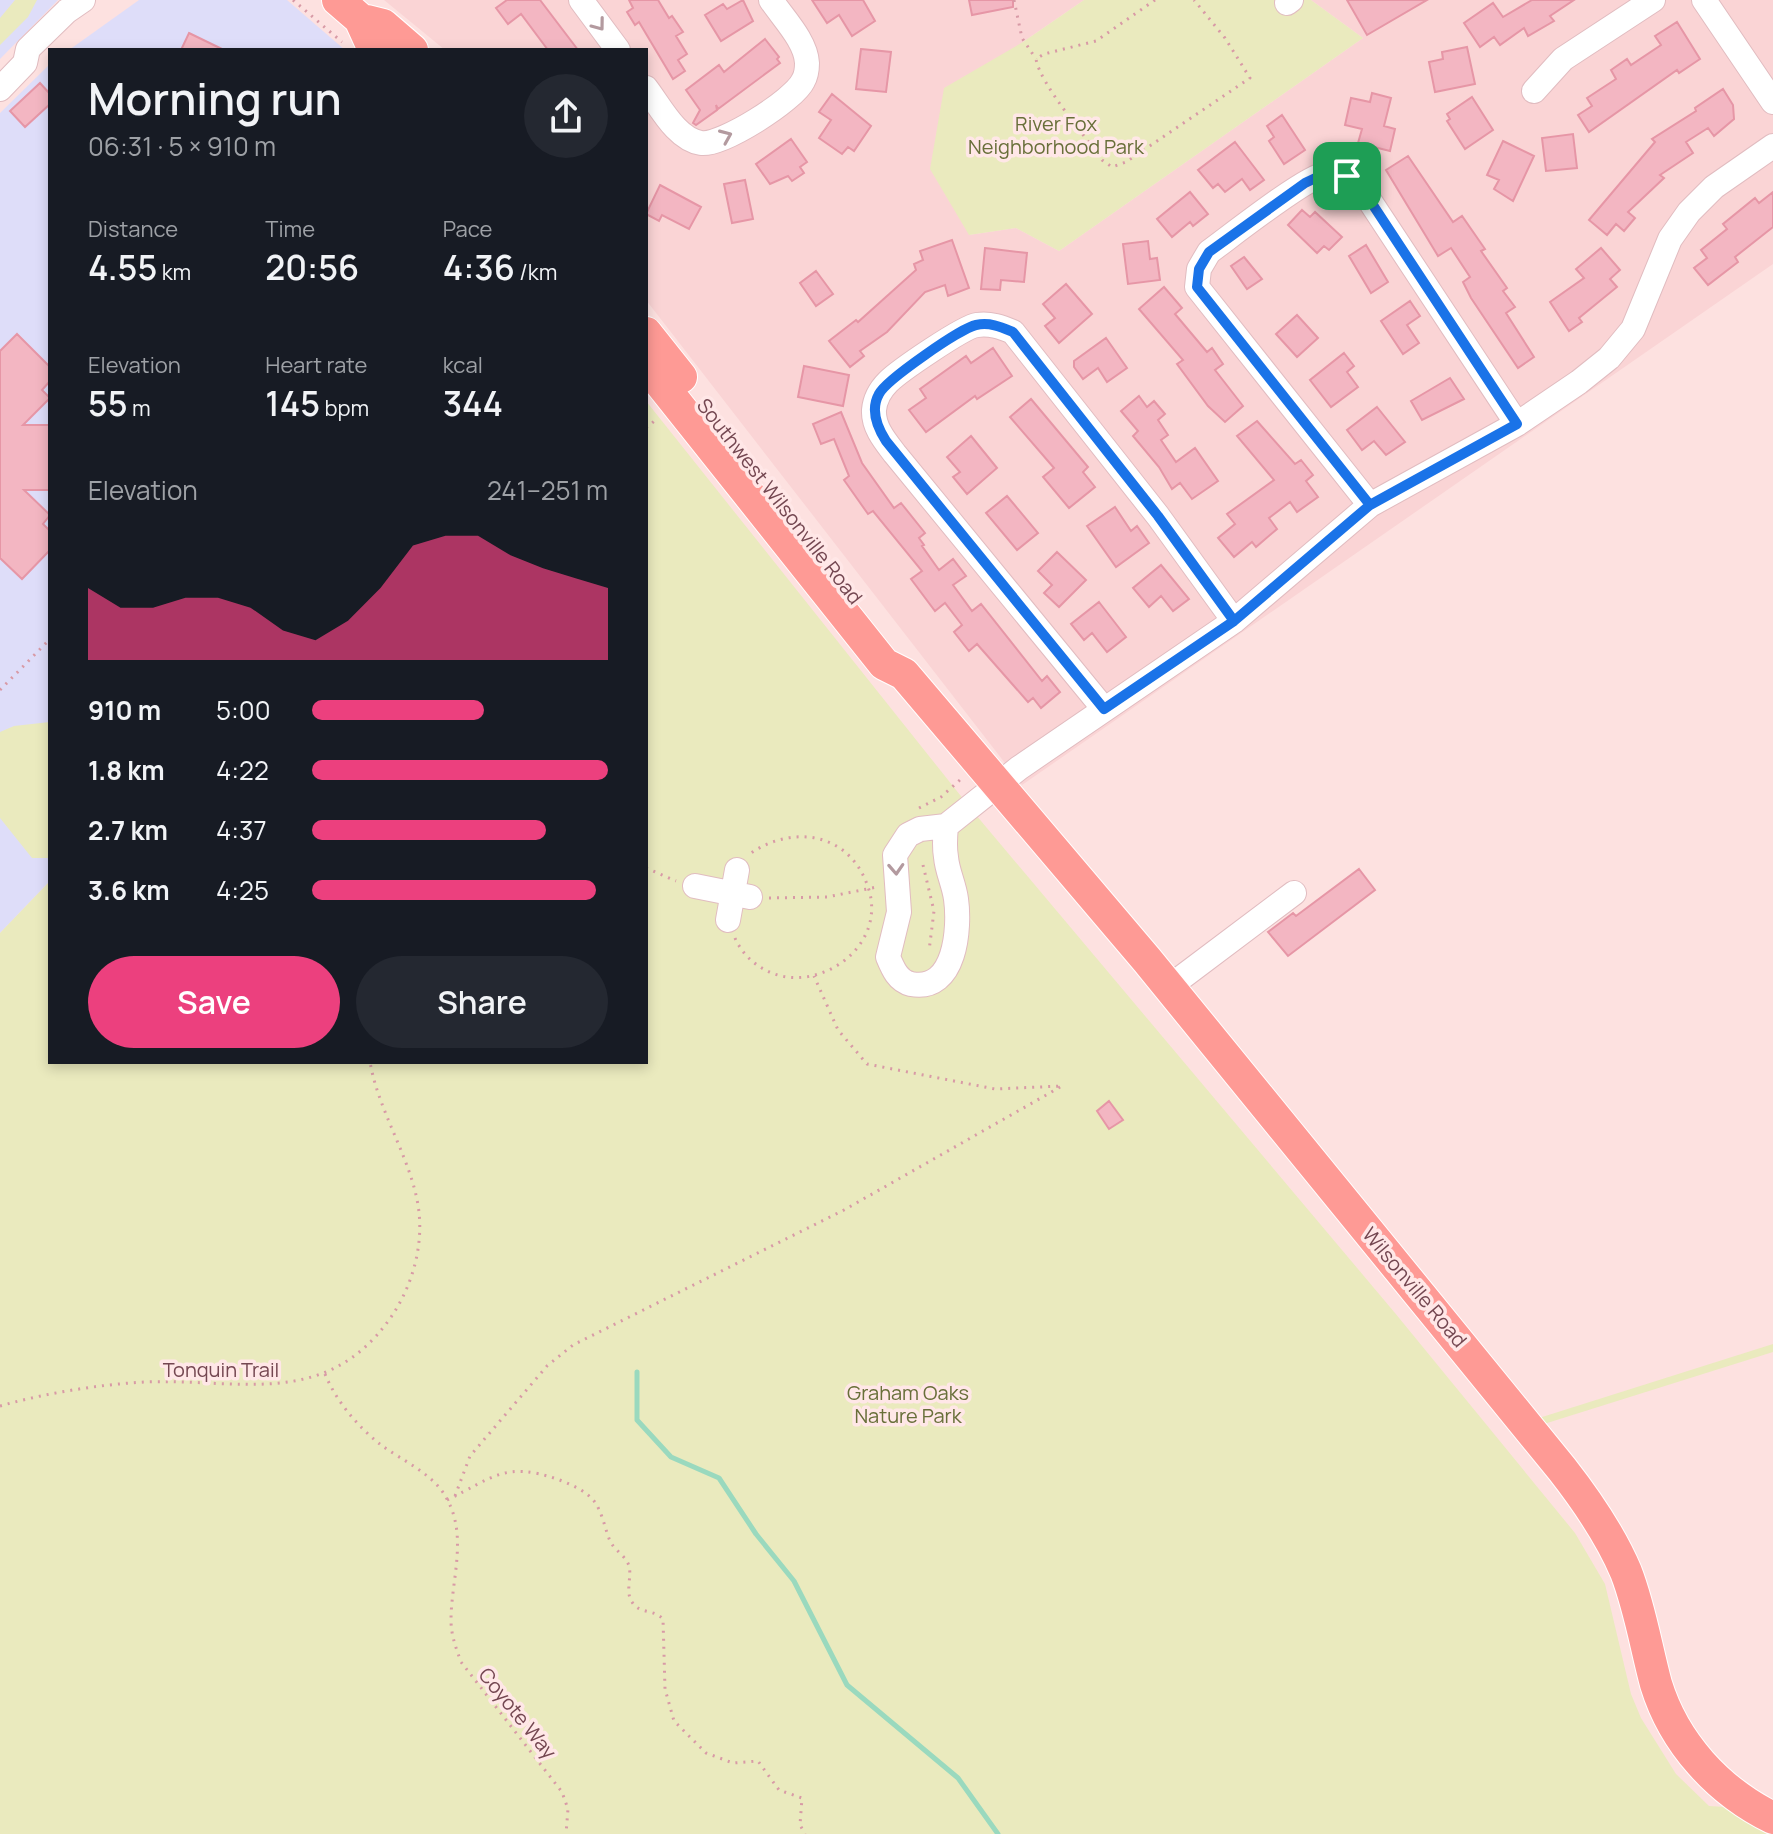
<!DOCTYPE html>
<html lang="en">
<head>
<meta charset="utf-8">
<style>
	:root { --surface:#171b24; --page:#242831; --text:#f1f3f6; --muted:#9ea1a6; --accent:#ec407e }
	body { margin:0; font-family:Manrope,sans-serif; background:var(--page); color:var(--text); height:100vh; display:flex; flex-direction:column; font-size:30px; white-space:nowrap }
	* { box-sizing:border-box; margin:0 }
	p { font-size:26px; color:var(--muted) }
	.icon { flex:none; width:44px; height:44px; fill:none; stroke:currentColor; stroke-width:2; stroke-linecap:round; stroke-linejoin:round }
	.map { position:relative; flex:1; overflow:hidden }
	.panel { position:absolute; left:48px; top:48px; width:600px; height:1016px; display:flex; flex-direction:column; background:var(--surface); border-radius:0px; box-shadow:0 4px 12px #0003 }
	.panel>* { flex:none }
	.pin { position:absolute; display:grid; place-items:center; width:68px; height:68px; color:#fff; margin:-34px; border-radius:16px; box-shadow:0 4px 12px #0006 }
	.round { display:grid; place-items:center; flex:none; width:84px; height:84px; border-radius:42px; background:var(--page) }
	.overview { display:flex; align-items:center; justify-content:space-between; height:136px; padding:0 40px }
	h1 { font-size:44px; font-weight:600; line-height:60px }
	.metrics { display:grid; grid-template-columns:repeat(3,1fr); gap:12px; height:136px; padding:8px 40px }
	.metrics div { display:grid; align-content:center }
	.metrics b { font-size:34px; font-weight:600 }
	.metrics small { font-size:22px; font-weight:400 }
	.metrics p { font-size:22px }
	.chart { height:224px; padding:16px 40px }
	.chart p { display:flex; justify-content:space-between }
	.chart svg { width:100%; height:144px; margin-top:8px; fill:var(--accent); opacity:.7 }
	.primary-button { display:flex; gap:16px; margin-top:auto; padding:16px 40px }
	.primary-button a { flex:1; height:92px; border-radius:48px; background:var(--accent); color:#fff; font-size:32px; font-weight:600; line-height:92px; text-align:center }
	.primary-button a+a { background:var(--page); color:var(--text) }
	ul { padding:0 40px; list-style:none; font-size:26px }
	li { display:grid; grid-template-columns:128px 96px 1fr; align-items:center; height:60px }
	li i { height:20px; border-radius:10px; background:var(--accent) }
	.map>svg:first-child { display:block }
</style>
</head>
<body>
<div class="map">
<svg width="1773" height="1834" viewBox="0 0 1773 1834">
	<rect width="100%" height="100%" fill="#fde1e0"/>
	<path fill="#fad4d5" d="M384 0H1084L1023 42 969 235 1016 228 1059 251 1363 38 1311 0H1773V264L1022 785 646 300V50H445Z"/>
	<path fill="#deddf9" d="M0 0H58L0 59Z
		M139 0H287L345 50H69Z
		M50 64V881L0 933V113Z"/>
	<path fill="#eaeabe" d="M15 0H37L28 17 0 45V18Z
		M1084 0H1311L1363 38 1059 251 1016 228 969 235 930 169 944 88 1023 42Z
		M646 401 976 815 1395 1313 1575 1533 1605 1584 1631 1694 1641 1718 1676 1774 1709 1806 1773 1810V1834H0V933L50 881V1062H646Z
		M50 722V858H32L0 818V732L14 726Z
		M1773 1344V1352L1544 1424 1539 1418Z"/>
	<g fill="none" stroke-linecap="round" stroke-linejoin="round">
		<path stroke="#9ad9be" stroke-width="5" d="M637 1372V1420L671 1457 719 1478 756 1534 794 1581 847 1685 958 1778 998 1834"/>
	</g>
	<path fill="#f3b6c2" stroke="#e696a6" stroke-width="2" d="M507 0H540L578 50H548L521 14 508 24 496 8Z
		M629 0H658L669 18 672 16 683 32 676 36 687 54 678 60 685 71 673 79 639 22 635 25 627 12 633 8Z
		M743 0 753 21 721 41 705 15 723 4 727 9Z
		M812 0H863L875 21 852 36 839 15 827 23Z
		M969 0H1013V7L972 15Z
		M1347 0H1427L1367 35Z
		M1532 0H1574L1550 16 1554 21 1528 36 1524 28 1500 45 1494 37 1480 47 1464 23 1493 3 1503 17Z
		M1677 22 1700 59 1679 73 1677 70 1589 132 1578 115 1592 106 1587 98 1616 79 1611 70 1627 59 1631 65 1661 45 1655 36Z
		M189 33 224 50H181Z
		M765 39 779 57 777 59 780 63 718 109 716 105 717 110 696 125 693 123 700 110 686 90 719 65 724 72Z
		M1467 47 1475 84 1435 92 1429 62 1443 59 1442 52Z
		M861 49 891 52 886 92 856 89Z
		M40 83 50 94V104L25 127 10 111Z
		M1723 89 1733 105 1734 119 1714 136 1708 128 1686 142 1693 153 1660 175 1664 178 1628 212 1635 218 1624 231 1616 224 1607 235 1589 220 1655 142 1652 139 1696 111 1695 108Z
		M1372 93 1391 98 1384 126 1395 129 1390 151 1358 143 1362 129 1345 125 1351 98 1370 102Z
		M832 94 871 126 854 151 848 147 842 154 819 138 831 120 819 112Z
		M1472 97 1493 130 1465 149 1447 121 1450 119 1447 114Z
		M1282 115 1305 150 1284 164 1269 141 1274 137 1267 126Z
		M1573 134 1577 168 1546 171 1542 138Z
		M791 139 807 162 800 167 804 173 792 181 788 176 770 184 756 164Z
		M1503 141 1534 156 1513 201 1494 189 1499 180 1487 175Z
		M1235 142 1264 180 1250 190 1242 179 1225 192 1218 184 1213 188 1198 170Z
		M1408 156 1453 222 1462 216 1485 249 1481 251 1507 288 1503 291 1515 307 1506 313 1534 357 1518 368 1471 298 1463 282 1470 277 1451 248 1438 256 1386 170Z
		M745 180 753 219 732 223 724 184Z
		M660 185 701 207 689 229 662 215 659 221 646 214Z
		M1190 192 1208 214 1193 226 1190 222 1172 237 1157 219Z
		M1773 192V227L1735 257 1738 262 1708 285 1694 268 1707 258 1701 250 1727 229 1723 224 1755 198 1759 203Z
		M1302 210 1310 217 1315 212 1342 237 1329 250 1324 246 1317 253 1288 225Z
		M952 240 969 288 948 296 945 285 925 292 887 332 860 351 864 356 850 367 829 341 856 320 858 322 916 270 914 264 923 260 920 251Z
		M1148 241 1150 259 1157 258 1160 280 1128 284 1123 244Z
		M1366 245 1388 282 1371 293 1349 256Z
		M985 248 1027 253 1024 282 1001 280 1000 290 981 289Z
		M1601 248 1620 270 1610 279 1617 287 1579 318 1582 322 1569 331 1550 302 1584 278 1576 269Z
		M1244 257 1262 279 1247 289 1231 266Z
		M816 271 833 294 816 306 800 283Z
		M1066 284 1092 314 1059 343 1045 326 1055 318 1043 304Z
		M1164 287 1182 308 1175 314 1207 352 1212 348 1223 364 1215 370 1243 406 1225 422 1208 406 1177 364 1183 360 1139 309Z
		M1410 301 1420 316 1407 325 1419 343 1403 354 1381 321Z
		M1297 315 1318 338 1297 357 1276 334Z
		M17 334 50 367V381L42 390 50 398 23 425H50V490H24L50 515 43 524 50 531V550L22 579 0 558V351Z
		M1106 338 1127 368 1107 382 1098 368 1083 379 1074 367V361Z
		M993 348 1012 376 977 399 975 396 926 432 909 410 926 398 920 389 966 356 971 363Z
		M1344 353 1354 366 1347 372 1358 387 1331 407 1310 380Z
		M804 366 849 375 843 406 798 397Z
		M1450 378 1464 399 1422 420 1411 401Z
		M1139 396 1147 407 1154 401 1165 414 1158 420 1168 435 1161 440 1176 462 1195 448 1218 481 1192 499 1180 483 1172 489 1159 467 1133 436 1138 431 1121 411Z
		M1031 399 1088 467 1083 472 1095 487 1069 508 1043 477 1054 468 1010 417Z
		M1377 407 1405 442 1386 455 1374 441 1362 450 1347 430Z
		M841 412 862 463 894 508 901 503 925 533 919 538 924 545 922 546 939 570 953 559 966 576 953 585 972 611 981 604 1042 681 1047 676 1060 692 1041 708 1033 698 1028 702 977 644 969 651 954 632 962 625 945 603 935 611 911 579 922 571 873 511 868 514 844 480 849 476 834 439 821 444 813 424Z
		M1257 421 1295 464 1301 460 1313 475 1306 481 1318 497 1297 512 1290 502 1269 518 1277 529 1256 547 1252 542 1234 557 1218 538 1235 524 1227 514 1274 480 1237 436Z
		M971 436 997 468 967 494 953 477 960 472 947 457Z
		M1007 496 1038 533 1017 550 986 513Z
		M1115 507 1131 531 1137 526 1149 543 1116 567 1087 526Z
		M1057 552 1086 580 1059 607 1044 593 1052 585 1038 571Z
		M1161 565 1189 599 1173 611 1161 596 1149 607 1133 588Z
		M1099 602 1126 637 1107 652 1092 633 1084 640 1071 624Z
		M1359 869 1375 890 1288 956 1268 932 1293 913 1296 916Z
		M1109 1101 1123 1120 1109 1129 1097 1111Z"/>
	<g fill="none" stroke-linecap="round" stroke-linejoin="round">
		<g stroke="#e1bcc0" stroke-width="26">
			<path id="minor" d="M581 0 618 50
				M1704 0 1773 102
				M1287 3 1291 0
				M646 88C660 106 676 139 701 143 722 146 794 100 803 81 806 76 807 68 807 63 806 41 783 18 771 0
				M0 89 25 63 28 49 67 11 83 0
				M1534 91 1563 59 1653 0
				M1370 505 1197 287 1199 269 1209 252C1231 236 1304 178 1325 174 1338 171 1350 179 1360 186L1517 424
				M1104 709 895 454C885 441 873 427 874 410 875 399 880 390 888 382 899 371 963 327 977 325 990 323 1001 327 1013 332L1158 516 1234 621
				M946 826C945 836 944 846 946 857 947 871 954 884 956 899 960 927 956 993 911 984 898 981 893 969 888 957L899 912 895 855 908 835 920 829 946 826 1019 768 1234 621 1370 505 1517 424 1579 382 1609 358 1633 329 1670 239 1689 212 1714 187 1773 146
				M695 886 750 897
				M728 920 737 870
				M1169 987 1294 893"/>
		</g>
		<g stroke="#fff" stroke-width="34">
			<path id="major" d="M338 0 360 19 370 41 381 50
				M367 21 383 25 412 50
				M646 333 681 377
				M646 365 884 664 904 674 1147 960 1562 1469C1587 1501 1610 1534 1626 1572 1640 1608 1646 1647 1656 1684 1674 1743 1718 1791 1773 1818"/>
		</g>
		<path stroke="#d89aa6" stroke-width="3" stroke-dasharray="2 6" stroke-linecap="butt" d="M293 0 342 42
			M1014 0 1022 38 1036 59
			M1155 0 1096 41 1044 54 1036 59C1040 84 1086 137 1102 160L1112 167 1126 162 1250 78 1225 38 1194 0
			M646 428 658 418
			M0 690 50 639
			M919 808 941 797 961 779
			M923 865 934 911 929 951
			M646 868 676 881
			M769 898 827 897 877 887
			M735 938C744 959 765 974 787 977 833 983 884 941 869 890 852 834 796 823 751 853
			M325 1374C336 1401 358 1427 381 1445 403 1461 434 1474 447 1499 468 1537 451 1581 451 1620 451 1635 456 1648 461 1662L562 1792 568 1809 566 1834
			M0 1406C46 1393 96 1385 144 1382 237 1378 324 1410 389 1320 411 1289 423 1250 419 1212 413 1161 379 1114 370 1062
			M455 1496 470 1456 547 1366 573 1345 844 1210 1062 1086 995 1089 867 1064 838 1030 814 976
			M447 1500C493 1478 504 1461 557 1479 570 1484 585 1490 594 1501 602 1511 605 1529 610 1541 615 1551 626 1556 629 1566 632 1577 625 1592 632 1602 639 1614 654 1609 663 1619L665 1689 674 1721 706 1753 733 1763 758 1761 779 1790 802 1798 800 1825 805 1834"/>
		<use href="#minor" stroke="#fff" stroke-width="24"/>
		<use href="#major" stroke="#fe9a95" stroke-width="32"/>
	</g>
	<defs><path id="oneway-chevron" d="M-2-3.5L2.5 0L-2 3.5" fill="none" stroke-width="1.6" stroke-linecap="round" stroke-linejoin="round" transform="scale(2)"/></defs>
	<g stroke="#b39a9f">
		<use href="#oneway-chevron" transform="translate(599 25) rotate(53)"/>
		<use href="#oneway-chevron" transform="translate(726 136) rotate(-23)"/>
		<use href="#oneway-chevron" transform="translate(896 869) rotate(87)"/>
	</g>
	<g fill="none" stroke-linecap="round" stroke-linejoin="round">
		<g stroke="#fff" stroke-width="16">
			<path id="route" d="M1347 176 1369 199 1517 424 1370 505 1234 621 1158 516 1013 332C1001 327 990 322 976 325 961 328 886 380 879 394 870 410 877 427 886 441L1104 709 1234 621 1370 505 1197 287 1199 269 1209 252 1305 183 1326 173 1347 176"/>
		</g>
		<use href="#route" stroke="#1a73e8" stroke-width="10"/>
	</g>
	<g text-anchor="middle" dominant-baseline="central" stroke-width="7" stroke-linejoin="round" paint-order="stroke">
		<g font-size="20" fill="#686f39" stroke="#ffe7e7">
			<text x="1056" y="123">River Fox<tspan x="1056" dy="23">Neighborhood Park</tspan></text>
			<text x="908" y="1392">Graham Oaks<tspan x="908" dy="23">Nature Park</tspan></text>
		</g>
		<g font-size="20" fill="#744751" stroke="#ffe7e7">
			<text transform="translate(780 501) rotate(52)">Southwest Wilsonville Road</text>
			<text transform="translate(1415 1287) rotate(50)">Wilsonville Road</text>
			<text x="221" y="1369">Tonquin Trail</text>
			<text transform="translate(518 1713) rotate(51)">Coyote Way</text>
		</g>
	</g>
</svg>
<div class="pin" style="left:1347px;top:176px;background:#1e9e55"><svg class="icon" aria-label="arrive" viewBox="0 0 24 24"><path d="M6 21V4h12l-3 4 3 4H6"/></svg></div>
<section class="panel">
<div class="overview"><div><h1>Morning run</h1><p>06:31 · 5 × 910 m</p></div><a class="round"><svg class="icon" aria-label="share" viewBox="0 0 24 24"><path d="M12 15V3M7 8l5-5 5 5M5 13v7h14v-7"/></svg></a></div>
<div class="metrics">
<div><p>Distance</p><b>4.55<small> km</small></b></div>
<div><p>Time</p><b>20:56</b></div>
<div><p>Pace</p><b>4:36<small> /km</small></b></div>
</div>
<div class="metrics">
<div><p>Elevation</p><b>55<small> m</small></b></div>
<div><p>Heart rate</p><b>145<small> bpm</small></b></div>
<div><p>kcal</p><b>344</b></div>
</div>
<div class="chart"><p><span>Elevation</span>241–251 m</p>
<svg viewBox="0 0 160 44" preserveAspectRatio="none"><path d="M0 44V22L10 28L20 28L30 25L40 25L50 28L60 35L70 38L80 32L90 22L100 9L110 6L120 6L130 12L140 16L150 19L160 22V44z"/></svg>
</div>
<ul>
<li><b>910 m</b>5:00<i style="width:58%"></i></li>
<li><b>1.8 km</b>4:22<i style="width:100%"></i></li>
<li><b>2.7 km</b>4:37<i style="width:79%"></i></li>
<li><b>3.6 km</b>4:25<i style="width:96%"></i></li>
</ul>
<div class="primary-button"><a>Save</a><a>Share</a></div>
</section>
</div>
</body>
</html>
